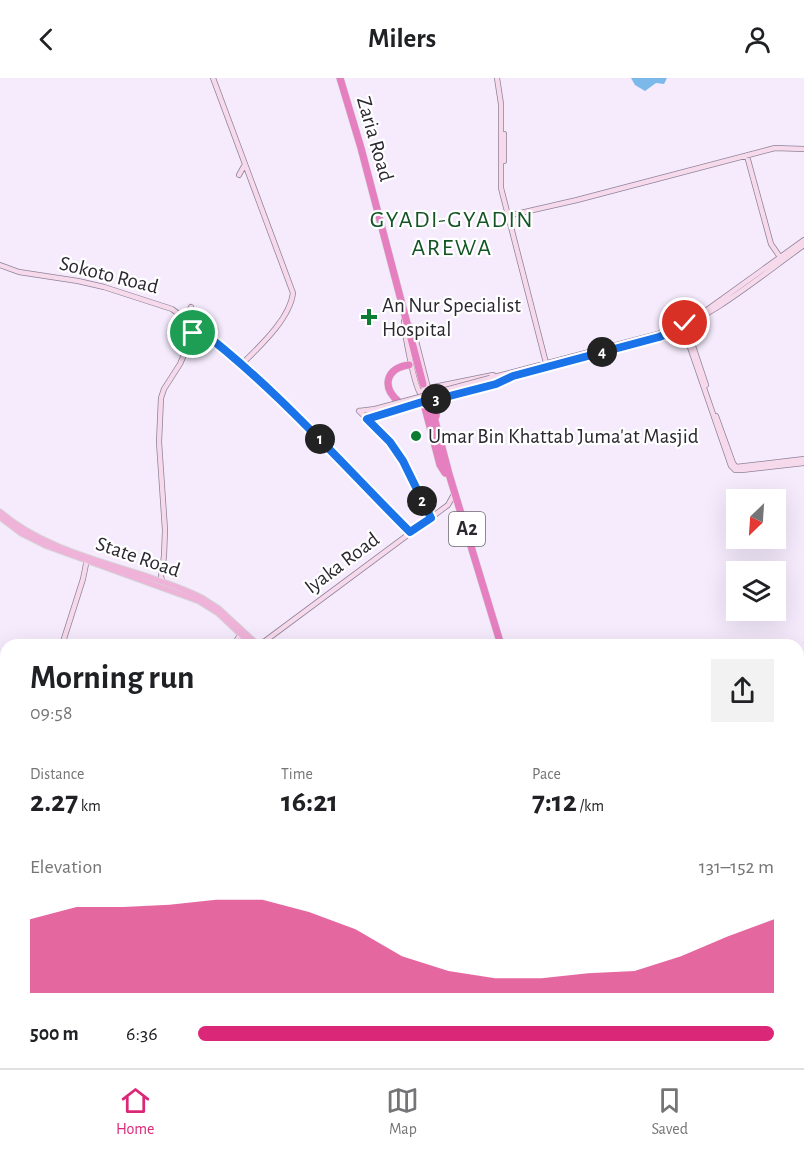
<!DOCTYPE html>
<html lang="en">
<head>
<meta charset="utf-8">
<style>
	:root { --surface:#fff; --page:#f2f2f2; --text:#202124; --muted:#757577; --line:#e0e0e0; --accent:#db2777 }
	body { margin:0; font-family:"Alegreya Sans",sans-serif; background:var(--page); color:var(--text); height:100vh; display:flex; flex-direction:column; font-size:22px; white-space:nowrap }
	* { box-sizing:border-box; margin:0 }
	p { font-size:20px; color:var(--muted) }
	.icon { flex:none; width:33px; height:33px; fill:none; stroke:currentColor; stroke-width:2; stroke-linecap:round; stroke-linejoin:round }
	.map { position:relative; flex:1; overflow:hidden }
	.details { position:absolute; left:0px; top:561px; width:804px; height:429px; display:flex; flex-direction:column; background:var(--surface); border-radius:18px 18px 0 0; box-shadow:0 6px 24px #0002 }
	.details>* { flex:none }
	.needle { width:39px; rotate:205deg }
	.controls { position:absolute; left:726px; top:411px; display:grid; gap:12px }
	.controls a { display:grid; place-items:center; width:60px; height:60px; border-radius:0px; background:var(--surface); box-shadow:0 6px 24px #0002; font-size:30px }
	.pin { position:absolute; display:grid; place-items:center; width:51px; height:51px; color:#fff; margin:-26px; border:3px solid #fff; border-radius:50%; box-shadow:0 2px 6px #0007 }
	.km { position:absolute; width:30px; height:30px; margin:-15px; border-radius:50%; background:#222; color:#fff; font-size:16px; line-height:30px; text-align:center }
	.round { display:grid; place-items:center; flex:none; width:63px; height:63px; border-radius:0px; background:var(--page) }
	.overview { display:flex; align-items:center; justify-content:space-between; height:102px; padding:0 30px }
	h1 { font-size:33px; font-weight:600; line-height:45px }
	.figures { display:grid; grid-template-columns:repeat(3,1fr); gap:9px; height:102px; padding:6px 30px }
	.figures div { display:grid; align-content:center }
	.figures b { font-size:30px; font-weight:600 }
	.figures small { font-size:16px; font-weight:400 }
	.figures p { font-size:16px }
	.chart { height:168px; padding:12px 30px }
	.chart p { display:flex; justify-content:space-between }
	.chart svg { width:100%; height:108px; margin-top:6px; fill:var(--accent); opacity:.7 }
	ul { padding:0 30px; list-style:none; font-size:20px }
	li { display:grid; grid-template-columns:96px 72px 1fr; align-items:center; height:45px }
	li i { height:15px; border-radius:8px; background:var(--accent) }
	header { display:flex; justify-content:space-between; align-items:center; height:78px; padding:0 30px; background:var(--surface); font-size:27px; font-weight:600 }
	.dock { display:flex; justify-content:space-around; align-items:center; height:84px; border-top:2px solid var(--line); background:var(--surface); font-size:16px; color:var(--muted) }
	.dock a { display:grid; justify-items:center; gap:3px }
	.dock .current { color:var(--accent) }
	.map>svg:first-child { display:block }
</style>
</head>
<body>
<header><svg class="icon" aria-label="back" viewBox="0 0 24 24"><path d="M15 5l-7 7 7 7"/></svg>Milers<svg class="icon" aria-label="person" viewBox="0 0 24 24"><circle cx="12" cy="8" r="4"/><path d="M4 21q1-7 8-7t8 7"/></svg></header>
<div class="map">
<svg width="804" height="990" viewBox="0 0 804 990">
	<rect width="100%" height="100%" fill="#f5ebfd"/>
	<path fill="#7cb8ea" d="M631 0H667L664 6 656 5 645 13 635 7Z"/>
	<g fill="none" stroke-linecap="round" stroke-linejoin="round">
		<path stroke="#cdc4d4" stroke-width="7" stroke-dasharray="7 3.5" stroke-linecap="butt" d="M423 306 430 337"/>
		<g stroke="#8e8398" stroke-width="6">
			<path id="secondary" d="M213 0 293 215C290 241 259 269 242 286
				M497 0 501 26V110L546 285
				M747 78 771 166 780 179
				M504 83V56
				M239 97 244 88
				M507 138 577 122 775 70 804 71
				M0 187 19 194 78 203 104 209 172 231 218 266 252 295 340 381 363 408 410 454
				M181 238 187 236 191 229
				M196 239 199 250
				M404 243C404 254 414 306 420 315
				M409 247 413 251 428 310
				M686 247 706 307
				M683 249 731 388 735 392H742L804 385
				M490 300 658 256 700 237 804 162
				M491 303 659 259C713 239 758 200 804 167
				M420 322V315L424 311 493 297
				M359 333 390 364 397 374 431 440
				M359 333 375 331
				M364 338 376 334
				M716 338 733 385 736 389 804 381
				M367 341 422 324 431 326 435 321 496 306 508 301
				M163 504 161 499 164 478 165 452 159 364 161 320 164 311 180 286 196 249
				M62 567 83 501 87 481
				M234 567 241 555
				M255 567 265 563 448 427 453 418
				M0 751 6 752
				M798 772 803 798 798 829
				M599 984V990
				M22 990 25 984
				M296 990 299 984
				M439 990V984
				M487 990 489 984"/>
		</g>
		<g stroke="#d5d4d6" stroke-width="7">
			<path id="primary" d="M0 434C54 481 139 489 202 520L219 531 258 567
				M0 439 21 455 47 468 199 523 218 535 252 567
				M798 678 804 676
				M798 682 804 681
				M798 931 804 932"/>
		</g>
		<g stroke="#d5d4d6" stroke-width="8">
			<path id="highway" d="M340 0 361 70 423 306
				M399 324C381 309 386 290 409 287
				M424 326 440 387 445 395
				M433 335 449 396 501 567
				M436 338 438 321
				M353 990 356 984"/>
		</g>
		<use href="#secondary" stroke="#f7d9ec" stroke-width="4.5"/>
		<use href="#primary" stroke="#efb2d9" stroke-width="5"/>
		<use href="#highway" stroke="#e57fc0" stroke-width="7"/>
		<path stroke="#6a646f" stroke-width="1.5" stroke-dasharray="3 6" stroke-linecap="butt" d="M798 572 804 565
			M197 990 207 984"/>
		<g stroke="#8e8398" stroke-width="6" stroke-linecap="butt">
			<path id="secondary-bridge" d="M422 321 491 303
				M375 331 490 300"/>
		</g>
		<use href="#secondary-bridge" stroke="#f7d9ec" stroke-width="4.5"/>
	</g>
	<g fill="none" stroke-linecap="round" stroke-linejoin="round">
		<g stroke="#fff" stroke-width="12">
			<path id="route" d="M193 255 196 249C275 309 340 384 410 454L431 440 403 383 390 364 367 341 422 324 431 326 438 321 496 306 513 298 659 259 687 248 685 245"/>
		</g>
		<use href="#route" stroke="#1a73e8" stroke-width="8"/>
	</g>
	<g fill="#0d7d33" stroke="#fff" stroke-width="2">
		<path d="M366 230h6v6h6v6h-6v6h-6v-6h-6v-6h6z"/>
		<circle cx="416" cy="358" r="6"/>
	</g>
	<g text-anchor="middle" dominant-baseline="central" stroke-width="4.5" stroke-linejoin="round" paint-order="stroke">
		<rect fill="#fff" stroke="#6b686e" stroke-width="1.5" x="449" y="434" width="36" height="34" rx="4.5"/>
		<g font-size="20" font-weight="bold" fill="#2c2830">
			<text x="467" y="451">A2</text>
		</g>
		<g font-size="21" fill="#2c2830" stroke="#fff">
			<text transform="translate(375 61) rotate(74)">Zaria Road</text>
			<text transform="translate(109 197) rotate(14)">Sokoto Road</text>
			<text transform="translate(138 479) rotate(19)">State Road</text>
			<text transform="translate(342 485) rotate(-37)">Iyaka Road</text>
		</g>
		<g font-size="21" fill="#2c2830" stroke="#fff" text-anchor="start">
			<text x="382" y="227">An Nur Specialist<tspan x="382" dy="24">Hospital</tspan></text>
			<text x="428" y="358">Umar Bin Khattab Juma'at Masjid</text>
		</g>
		<g font-size="24" letter-spacing="1.5" fill="#145525" stroke="#fff">
			<text x="452" y="142">GYADI-GYADIN<tspan x="452" dy="28">AREWA</tspan></text>
		</g>
	</g>
</svg>
<div class="controls">
<a><svg class="needle" viewBox="-14 -14 28 28"><path d="M0-13l5 13h-10z" fill="#e53935"/><path d="M0 13l5-13h-10z" fill="#757577"/></svg></a>
<a><svg class="icon" aria-label="layers" viewBox="0 0 24 24"><path d="M12 4l9 5-9 5-9-5zM3 14l9 5 9-5"/></svg></a>
</div>
<div class="pin" style="left:193px;top:255px;background:#1e9e55"><svg class="icon" aria-label="arrive" viewBox="0 0 24 24"><path d="M6 21V4h12l-3 4 3 4H6"/></svg></div>
<div class="pin" style="left:685px;top:245px;background:#d93025"><svg class="icon" aria-label="check" viewBox="0 0 24 24"><path d="M5 12l5 5 9-10"/></svg></div>
<b class="km" style="left:320px;top:361px">1</b>
<b class="km" style="left:422px;top:423px">2</b>
<b class="km" style="left:436px;top:321px">3</b>
<b class="km" style="left:602px;top:274px">4</b>
<section class="details">
<div class="overview"><div><h1>Morning run</h1><p>09:58</p></div><a class="round"><svg class="icon" aria-label="share" viewBox="0 0 24 24"><path d="M12 15V3M7 8l5-5 5 5M5 13v7h14v-7"/></svg></a></div>
<div class="figures">
<div><p>Distance</p><b>2.27<small> km</small></b></div>
<div><p>Time</p><b>16:21</b></div>
<div><p>Pace</p><b>7:12<small> /km</small></b></div>
</div>
<div class="chart"><p><span>Elevation</span>131–152 m</p>
<svg viewBox="0 0 160 44" preserveAspectRatio="none"><path d="M0 44V14L10 9L20 9L30 8L40 6L50 6L60 11L70 18L80 29L90 35L100 38L110 38L120 36L130 35L140 29L150 21L160 14V44z"/></svg>
</div>
<ul>
<li><b>500 m</b>6:36<i style="width:100%"></i></li>
</ul>
</section>
</div>
<nav class="dock">
<a class="current"><svg class="icon" aria-label="home" viewBox="0 0 24 24"><path d="M3 11l9-7 9 7M6 9v11h12V9"/></svg>Home</a>
<a><svg class="icon" aria-label="map" viewBox="0 0 24 24"><path d="M3 6l6-2 6 2 6-2v14l-6 2-6-2-6 2zM9 4v14M15 6v14"/></svg>Map</a>
<a><svg class="icon" aria-label="saved" viewBox="0 0 24 24"><path d="M7 4h10v16l-5-4-5 4z"/></svg>Saved</a>
</nav>
</body>
</html>
